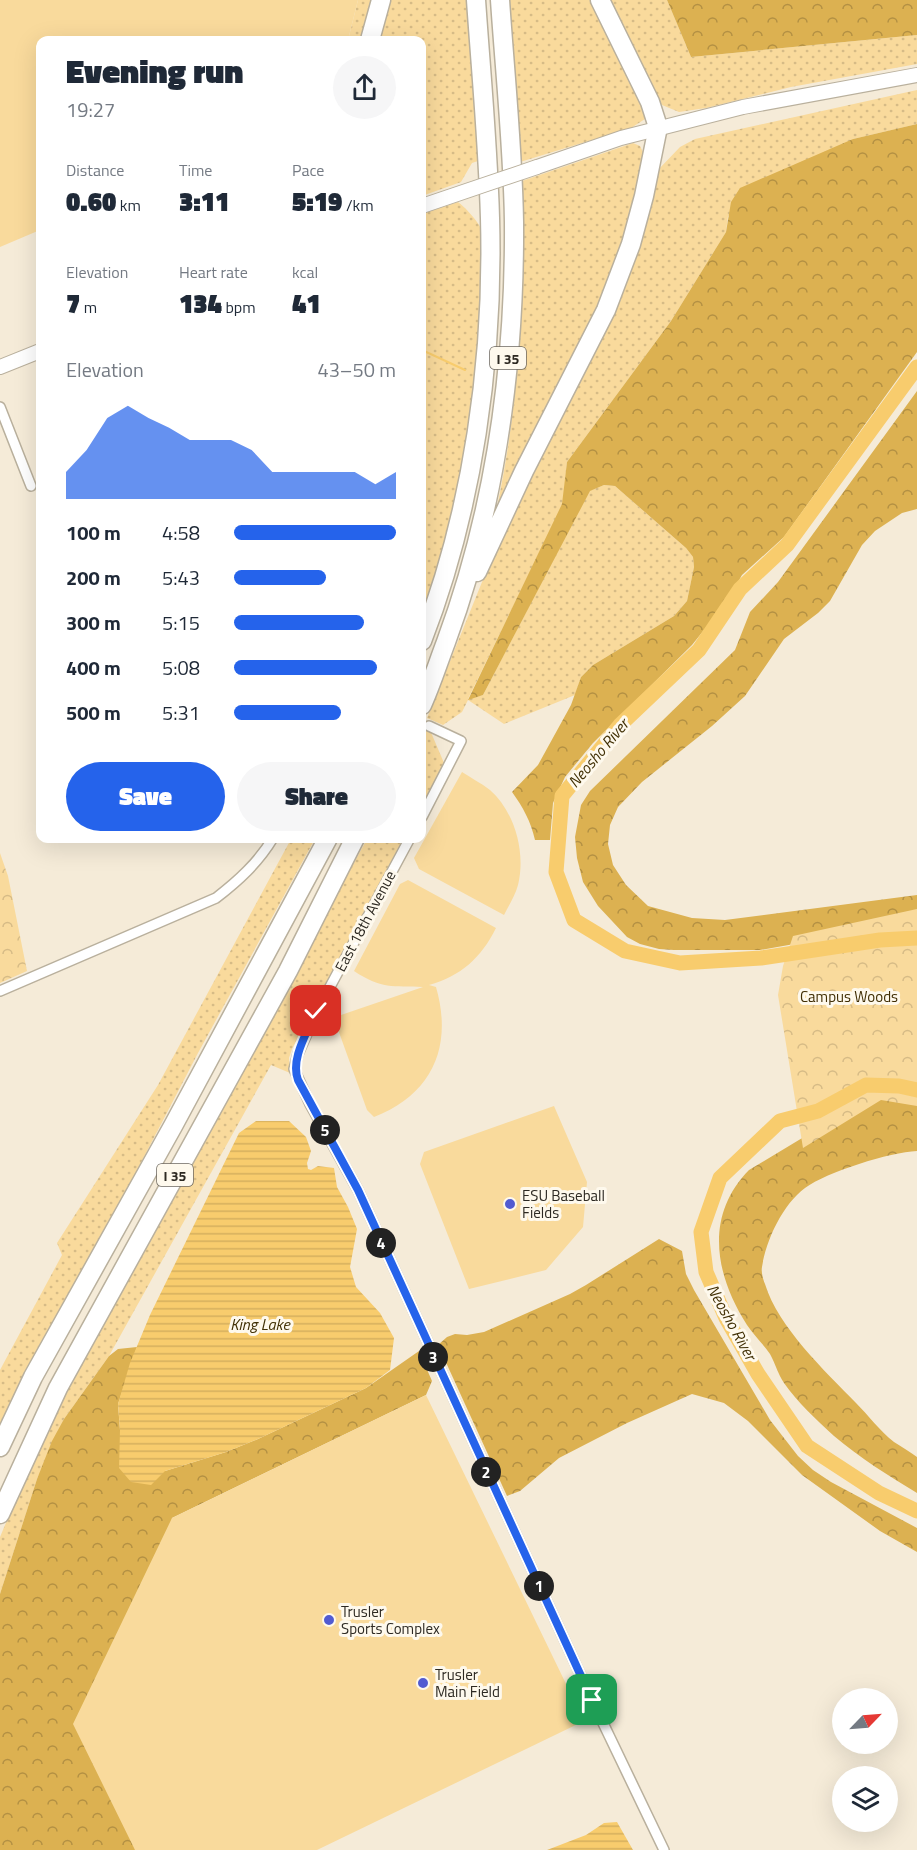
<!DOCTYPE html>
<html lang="en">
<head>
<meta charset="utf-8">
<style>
	:root { --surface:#fff; --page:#f6f6f7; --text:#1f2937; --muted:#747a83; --accent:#2563eb }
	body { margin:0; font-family:"Titillium Web",sans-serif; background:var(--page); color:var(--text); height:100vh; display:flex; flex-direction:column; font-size:22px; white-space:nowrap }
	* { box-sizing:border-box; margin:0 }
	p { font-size:20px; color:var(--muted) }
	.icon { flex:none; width:33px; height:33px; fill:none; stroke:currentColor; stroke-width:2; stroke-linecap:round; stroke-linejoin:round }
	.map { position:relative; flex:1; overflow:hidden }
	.sheet { position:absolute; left:36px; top:36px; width:390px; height:807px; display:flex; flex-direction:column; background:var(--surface); border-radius:12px; box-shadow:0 6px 24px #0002 }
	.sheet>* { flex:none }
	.needle { width:39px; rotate:65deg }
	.buttons { position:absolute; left:832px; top:1688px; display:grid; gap:12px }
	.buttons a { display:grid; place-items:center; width:66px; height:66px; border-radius:50%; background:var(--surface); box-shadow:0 6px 24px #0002; font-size:30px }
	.pin { position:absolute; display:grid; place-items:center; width:51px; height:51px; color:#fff; margin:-26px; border-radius:12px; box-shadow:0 3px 9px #0006 }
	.km { position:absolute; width:30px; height:30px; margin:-15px; border-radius:50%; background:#222; color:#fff; font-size:16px; line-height:30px; text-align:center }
	.round { display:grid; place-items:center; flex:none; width:63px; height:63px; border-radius:32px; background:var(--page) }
	.overview { display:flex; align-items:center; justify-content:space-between; height:102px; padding:0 30px }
	h1 { font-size:33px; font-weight:800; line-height:45px }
	.metrics { display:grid; grid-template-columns:repeat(3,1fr); gap:9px; height:102px; padding:6px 30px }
	.metrics div { display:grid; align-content:center }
	.metrics b { font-size:26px; font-weight:800 }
	.metrics small { font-size:16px; font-weight:400 }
	.metrics p { font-size:16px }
	.chart { height:168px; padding:12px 30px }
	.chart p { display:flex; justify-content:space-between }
	.chart svg { width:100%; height:108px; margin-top:6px; fill:var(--accent); opacity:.7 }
	.cta { display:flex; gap:12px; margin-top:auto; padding:12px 30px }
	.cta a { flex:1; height:69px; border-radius:36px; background:var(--accent); color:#fff; font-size:24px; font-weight:800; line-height:69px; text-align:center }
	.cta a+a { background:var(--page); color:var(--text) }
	ul { padding:0 30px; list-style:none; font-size:20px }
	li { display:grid; grid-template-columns:96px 72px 1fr; align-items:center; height:45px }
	li i { height:15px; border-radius:8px; background:var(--accent) }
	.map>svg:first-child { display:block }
</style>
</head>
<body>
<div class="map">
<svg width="917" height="1850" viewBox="0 0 917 1850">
	<defs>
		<pattern id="grass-dots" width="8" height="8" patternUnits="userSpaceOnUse" patternTransform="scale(1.5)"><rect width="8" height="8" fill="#f9da9c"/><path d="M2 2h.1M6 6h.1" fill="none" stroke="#d6bb86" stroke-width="1.8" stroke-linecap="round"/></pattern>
		<pattern id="forest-crowns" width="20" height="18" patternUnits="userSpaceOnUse" patternTransform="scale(1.5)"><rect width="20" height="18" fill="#dcb151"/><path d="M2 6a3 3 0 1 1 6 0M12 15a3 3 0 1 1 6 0" fill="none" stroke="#b39043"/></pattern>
		<pattern id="park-crowns" width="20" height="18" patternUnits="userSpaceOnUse" patternTransform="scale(1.5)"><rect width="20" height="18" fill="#f9da9c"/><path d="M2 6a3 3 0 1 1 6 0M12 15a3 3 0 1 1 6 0" fill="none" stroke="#d6bb86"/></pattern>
		<pattern id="water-rules" width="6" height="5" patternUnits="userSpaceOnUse" patternTransform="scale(1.5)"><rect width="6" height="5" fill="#f8cc6d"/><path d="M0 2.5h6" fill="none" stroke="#d5af5e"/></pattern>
	</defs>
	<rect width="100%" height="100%" fill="#f5ebd8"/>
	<path fill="url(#grass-dots)" d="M358 0H373L363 40H348Z
		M383 0H468L478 161 472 163 461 182 422 196V40H373Z
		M509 0H597L647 112 645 119 631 128 520 162Z
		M608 0H667L691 57 917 35V64L791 87 706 108 679 112 662 105 651 90Z
		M917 90V124L853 139 728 216 726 232 671 321 567 462 563 504 468 699 483 695 589 491 604 485 615 486 686 548 693 557 694 567 687 601 674 616 593 665 581 677 575 695 504 724 468 700 462 712 443 725 427 718 499 540 519 496 594 354 627 277 657 171 680 147 695 139Z
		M633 143 640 146 646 158 617 271 502 509 497 507C520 400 524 290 522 181Z
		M458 202C464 206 479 222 481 229 484 237 481 269 481 279 480 393 462 511 422 617V214Z
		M424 727 430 730 444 763 422 805V733Z
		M291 839H315L198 1053 108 1226 36 1356 0 1426V1370L62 1255 57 1243 158 1085Z
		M367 839H403L292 1049 289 1058 290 1073 271 1065 109 1356 64 1419 37 1479 0 1594V1537L52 1413Z"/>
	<path fill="url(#forest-crowns)" d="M667 0H917V35L691 57Z
		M917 124V352L784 537 742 575 734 589 708 625 692 645 593 743 565 777 553 803 550 840H535C531 822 523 807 512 792L538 765 571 705 581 677 593 665 674 616 687 601 694 567 693 557 686 548 615 486 604 485 590 491 483 695 468 700 562 504 567 462 671 321 726 232 731 202 740 188 853 139Z
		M917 391V509L902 513 875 531 862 545 830 601 818 613 784 639 745 696 712 726 642 782 618 807 610 825 608 844 613 865 626 885 648 906 692 918 725 920 917 895V926L884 928 760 950H674L659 949 640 944 627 937 598 906 583 882 577 858 575 837 581 805 590 791 735 650 750 612 778 582Z
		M891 1096 917 1100V1151C890 1152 827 1172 805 1188 783 1204 766 1240 762 1267 761 1272 763 1279 765 1284 778 1327 825 1371 856 1403 868 1415 880 1431 894 1442 902 1447 910 1452 917 1457V1493C889 1476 860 1458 834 1436 817 1420 797 1402 784 1383 778 1374 775 1363 770 1354 763 1344 754 1335 747 1325 715 1275 704 1216 749 1170L842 1114 861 1104Z
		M659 1239 682 1251 686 1274 694 1290 770 1420 798 1456 813 1470 831 1482 917 1528V1552L880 1531 802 1475 748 1421 724 1403 692 1394 627 1423 559 1458 520 1491 507 1496 438 1345 447 1337 455 1334 467 1335 484 1332 570 1294 586 1285Z
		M137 1347 118 1404 120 1430 165 1471 226 1452 258 1439 366 1388 419 1351 432 1381 426 1395 172 1518 135 1850H0V1594L37 1479 52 1441 64 1419 109 1356 118 1349Z"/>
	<path fill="url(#park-crowns)" d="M0 853 8 876 27 971 0 983Z
		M917 909V1106L881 1100 803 1148 778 995 783 966 793 936Z"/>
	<path fill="#f9da9c" d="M0 0H358L348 40H40V230L0 247Z
		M462 772C471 778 481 783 490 790 515 812 526 853 518 885 515 896 509 905 504 915L419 869 414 858Z
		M408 880 496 928C481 958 461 976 429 985L436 987C453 1046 433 1094 374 1117L367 1110 336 1024 341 1015 423 987C393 986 381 989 354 971L400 884Z
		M554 1106 587 1182 583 1227 546 1270 469 1289 420 1164 424 1152Z
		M426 1395 584 1721 317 1850H135L73 1724 172 1518Z"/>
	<path fill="url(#water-rules)" d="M256 1121H289L306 1137 311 1151 307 1163 308 1169 311 1170 318 1166 334 1168 337 1187 348 1207 357 1229 350 1267 356 1287 380 1313 394 1338 390 1370 366 1388 258 1439 226 1452 165 1471 151 1485 131 1482 119 1468 120 1430 118 1404 130 1363 150 1315 239 1133Z
		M617 1822 633 1850H547L586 1835 604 1823Z"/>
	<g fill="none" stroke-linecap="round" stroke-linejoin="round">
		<path stroke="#f8cc6d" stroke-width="2" d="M422 350 465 370"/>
		<path stroke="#f8cc6d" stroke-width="15" d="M917 367 787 545 740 589 699 650 620 725 562 796 556 872 574 920 625 951 680 963 761 958 880 940 917 938
			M917 1090 899 1086 866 1085 818 1111 780 1121 720 1178 701 1232 706 1272 726 1318 758 1374 807 1446 879 1493 917 1511"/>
		<g stroke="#b9b09d" stroke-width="12">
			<path id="minor" d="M0 407 31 486
				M422 817 461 741 429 726
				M410 838 317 1011 298 1054 294 1069 310 1104 358 1190 592 1700 664 1850
				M0 991 216 898C238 881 258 863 273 838"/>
		</g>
		<g stroke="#b9b09d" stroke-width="16">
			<path id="secondary" d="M537 167 621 138 743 107 917 75
				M0 367 40 351"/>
		</g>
		<g stroke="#b9b09d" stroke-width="21">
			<path id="motorway" d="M370 40 381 0
				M477 572 524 471 606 310 631 244 644 196 658 127 650 102 600 0
				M422 641C473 510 494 359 490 218 488 145 481 72 476 0
				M422 705C431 685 438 663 446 642 496 507 515 366 514 222 513 149 505 74 500 0
				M0 1447 33 1377 173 1126 328 838
				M0 1514 58 1388 288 971 355 838"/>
		</g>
		<use href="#minor" stroke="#fff" stroke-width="9"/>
		<use href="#secondary" stroke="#fff" stroke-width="14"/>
		<use href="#motorway" stroke="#fff" stroke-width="18"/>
		<g stroke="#b9b09d" stroke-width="16" stroke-linecap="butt">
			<path id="secondary-bridge" d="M422 206 537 167"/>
		</g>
		<use href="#secondary-bridge" stroke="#fff" stroke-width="14"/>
	</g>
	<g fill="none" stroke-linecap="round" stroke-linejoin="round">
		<g stroke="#fff" stroke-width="12">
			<path id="route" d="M316 1011C308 1032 290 1058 298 1080L358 1190 592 1700"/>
		</g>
		<use href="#route" stroke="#2563eb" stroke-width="8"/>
	</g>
	<g fill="#525bd1" stroke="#fef9ed" stroke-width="2">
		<circle cx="510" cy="1204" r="6"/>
		<circle cx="329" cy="1620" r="6"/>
		<circle cx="423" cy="1683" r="6"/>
	</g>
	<g text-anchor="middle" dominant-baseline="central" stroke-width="6" stroke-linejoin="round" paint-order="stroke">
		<g fill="#fef9ed" stroke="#6c675f" stroke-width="1.5">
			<rect x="490" y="347" width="36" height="22" rx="4.5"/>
			<rect x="157" y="1164" width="36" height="22" rx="4.5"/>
		</g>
		<g font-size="14" font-weight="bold" fill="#2d2922">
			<text x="508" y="358">I 35</text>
			<text x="175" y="1175">I 35</text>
		</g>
		<g font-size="15" fill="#2d2922" stroke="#fef9ed">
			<text transform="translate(365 921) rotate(-62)">East 18th Avenue</text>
		</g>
		<g font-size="15" fill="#402e04" stroke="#fef9ed">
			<text x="849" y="996">Campus Woods</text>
		</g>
		<g font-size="15" fill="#2d2922" stroke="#fef9ed" text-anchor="start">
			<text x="522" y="1195">ESU Baseball<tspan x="522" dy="17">Fields</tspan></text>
			<text x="341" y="1611">Trusler<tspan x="341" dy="17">Sports Complex</tspan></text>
			<text x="435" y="1674">Trusler<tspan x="435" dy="17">Main Field</tspan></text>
		</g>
		<g font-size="16" font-style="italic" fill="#413005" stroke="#fef9ed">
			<text transform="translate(598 753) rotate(-50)">Neosho River</text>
			<text transform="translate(732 1322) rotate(61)">Neosho River</text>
			<text x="260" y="1324">King Lake</text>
		</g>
	</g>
</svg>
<div class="buttons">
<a><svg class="needle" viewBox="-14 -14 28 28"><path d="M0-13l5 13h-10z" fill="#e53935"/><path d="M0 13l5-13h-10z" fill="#747a83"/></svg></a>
<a><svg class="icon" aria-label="layers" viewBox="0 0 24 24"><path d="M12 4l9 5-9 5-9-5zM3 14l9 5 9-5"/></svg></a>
</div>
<div class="pin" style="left:592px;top:1700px;background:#1e9e55"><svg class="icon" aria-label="arrive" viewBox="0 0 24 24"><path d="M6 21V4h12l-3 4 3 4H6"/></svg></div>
<div class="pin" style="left:316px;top:1011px;background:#d93025"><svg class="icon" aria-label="check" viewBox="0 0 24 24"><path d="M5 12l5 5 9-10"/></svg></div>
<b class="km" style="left:539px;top:1586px">1</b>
<b class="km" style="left:486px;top:1472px">2</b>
<b class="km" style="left:433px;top:1357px">3</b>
<b class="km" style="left:381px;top:1243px">4</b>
<b class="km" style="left:325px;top:1130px">5</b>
<section class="sheet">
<div class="overview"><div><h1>Evening run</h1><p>19:27</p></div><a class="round"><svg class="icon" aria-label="share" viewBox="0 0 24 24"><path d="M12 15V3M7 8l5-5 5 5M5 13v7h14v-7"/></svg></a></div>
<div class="metrics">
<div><p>Distance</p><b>0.60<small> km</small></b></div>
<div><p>Time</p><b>3:11</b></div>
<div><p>Pace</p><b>5:19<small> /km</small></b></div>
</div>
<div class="metrics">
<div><p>Elevation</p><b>7<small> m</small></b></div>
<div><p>Heart rate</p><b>134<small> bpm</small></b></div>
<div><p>kcal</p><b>41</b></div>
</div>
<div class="chart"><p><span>Elevation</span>43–50 m</p>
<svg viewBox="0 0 160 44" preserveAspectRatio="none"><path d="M0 44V33L10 24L20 11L30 6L40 11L50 15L60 20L70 20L80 20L90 24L100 33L110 33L120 33L130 33L140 33L150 38L160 33V44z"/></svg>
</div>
<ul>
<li><b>100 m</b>4:58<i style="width:100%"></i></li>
<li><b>200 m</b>5:43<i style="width:57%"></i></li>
<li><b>300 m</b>5:15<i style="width:80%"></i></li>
<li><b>400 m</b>5:08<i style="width:88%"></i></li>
<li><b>500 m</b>5:31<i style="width:66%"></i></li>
</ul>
<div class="cta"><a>Save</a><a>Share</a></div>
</section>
</div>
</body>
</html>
